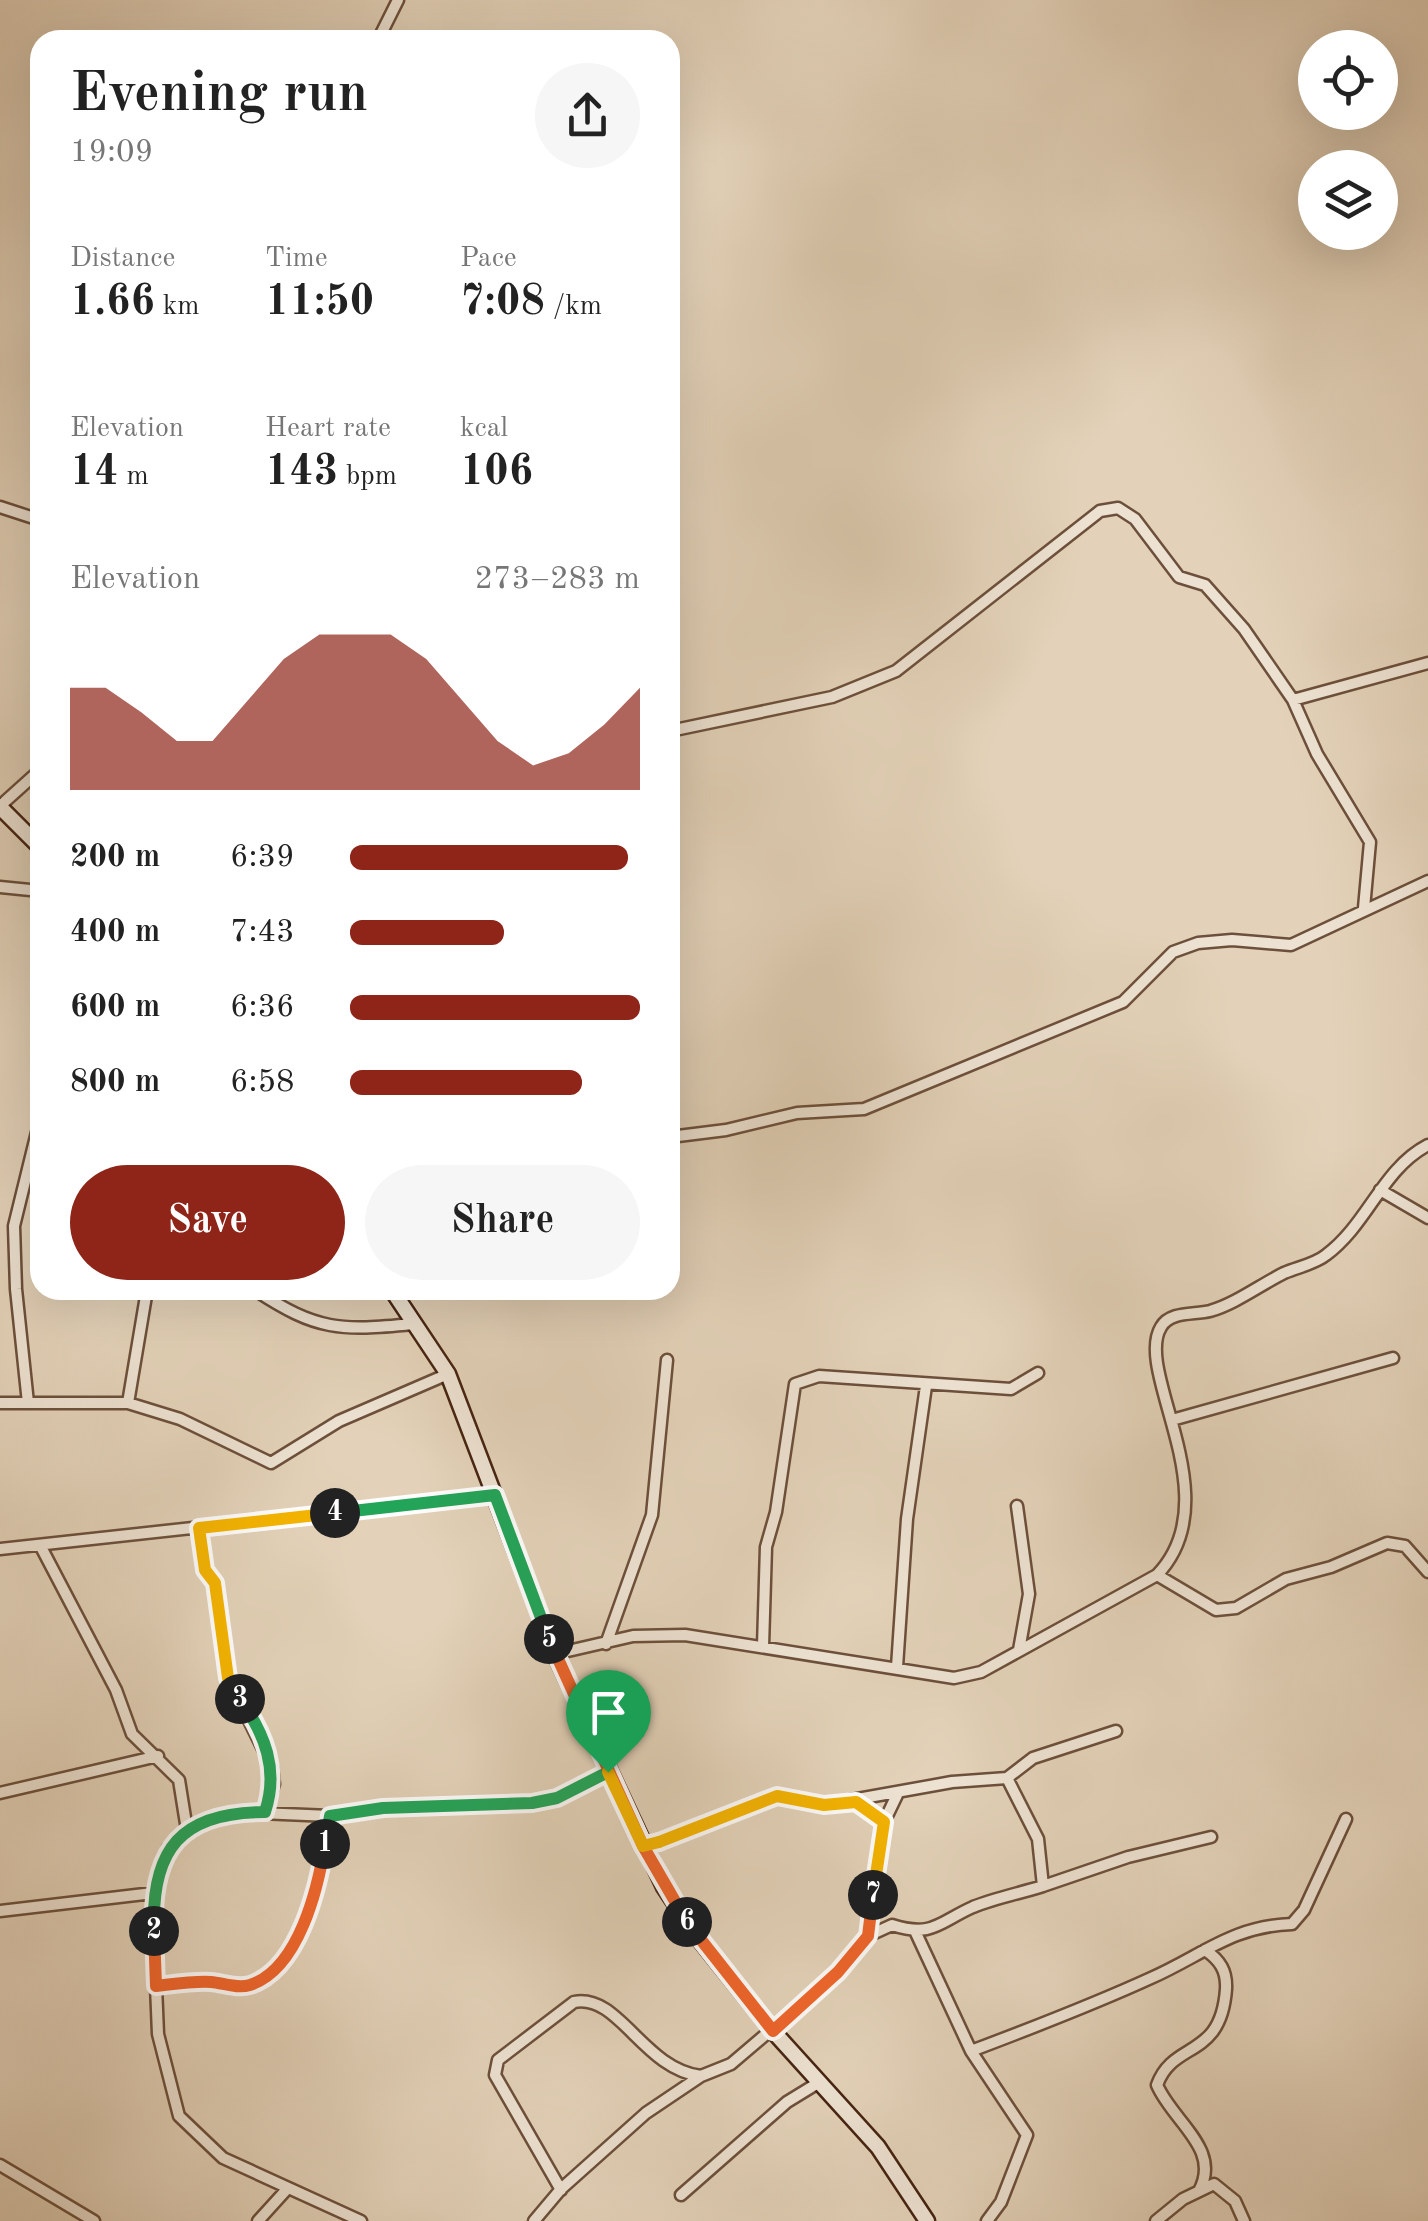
<!DOCTYPE html>
<html lang="en">
<head>
<meta charset="utf-8">
<style>
	:root { --surface:#fff; --page:#f6f6f6; --text:#222; --muted:#767676; --accent:#8f2418 }
	body { margin:0; font-family:"Old Standard TT",serif; background:var(--page); color:var(--text); height:100vh; display:flex; flex-direction:column; font-size:38px; white-space:nowrap }
	* { box-sizing:border-box; margin:0 }
	p { font-size:32px; color:var(--muted) }
	.icon { flex:none; width:55px; height:55px; fill:none; stroke:currentColor; stroke-width:2; stroke-linecap:round; stroke-linejoin:round }
	.map { position:relative; flex:1; overflow:hidden }
	.side { position:absolute; left:30px; top:30px; width:650px; height:1270px; display:flex; flex-direction:column; background:var(--surface); border-radius:30px; box-shadow:0 10px 40px #0002 }
	.side>* { flex:none }
	.controls { position:absolute; left:1298px; top:30px; display:grid; gap:20px }
	.controls a { display:grid; place-items:center; width:100px; height:100px; border-radius:50%; background:var(--surface); box-shadow:0 10px 40px #0002; font-size:50px }
	.pin { position:absolute; display:grid; place-items:center; width:85px; height:85px; color:#fff; margin:-102px -42px; border-radius:50% 50% 50% 0; rotate:-45deg; box-shadow:0 0 10px #0007 }
	.pin .icon { rotate:45deg }
	.km { position:absolute; width:50px; height:50px; margin:-25px; border-radius:50%; background:#222; color:#fff; font-size:28px; line-height:50px; text-align:center }
	.round { display:grid; place-items:center; flex:none; width:105px; height:105px; border-radius:52px; background:var(--page) }
	.summary { display:flex; align-items:center; justify-content:space-between; height:170px; padding:0 40px }
	h1 { font-size:55px; font-weight:700; line-height:75px }
	.figures { display:grid; grid-template-columns:repeat(3,1fr); gap:15px; height:170px; padding:10px 40px }
	.figures div { display:grid; align-content:center }
	.figures b { font-size:42px; font-weight:700 }
	.figures small { font-size:28px; font-weight:400 }
	.figures p { font-size:28px }
	.chart { height:280px; padding:20px 40px }
	.chart p { display:flex; justify-content:space-between }
	.chart svg { width:100%; height:180px; margin-top:10px; fill:var(--accent); opacity:.7 }
	.button { display:flex; gap:20px; margin-top:auto; padding:20px 40px }
	.button a { flex:1; height:115px; border-radius:60px; background:var(--accent); color:#fff; font-size:40px; font-weight:700; line-height:115px; text-align:center }
	.button a+a { background:var(--page); color:var(--text) }
	ul { padding:0 40px; list-style:none; font-size:32px }
	li { display:grid; grid-template-columns:160px 120px 1fr; align-items:center; height:75px }
	li i { height:25px; border-radius:12px; background:var(--accent) }
	.map>svg:first-child { display:block }
</style>
</head>
<body>
<div class="map">
<svg width="1428" height="2221" viewBox="0 0 1428 2221">
	<rect width="100%" height="100%" fill="#e3d2b9"/>
	<filter id="stains"><feTurbulence type="fractalNoise" baseFrequency=".002" numOctaves="4"/><feColorMatrix values="0 0 0 0 .2 0 0 0 0 .09 0 0 0 0 .02 0 0 0 .5 -.17"/></filter>
	<radialGradient id="worn" r=".72"><stop offset=".6" stop-color="#630" stop-opacity="0"/><stop offset="1" stop-color="#630" stop-opacity=".3"/></radialGradient>
	<g fill="none" stroke-linecap="round" stroke-linejoin="round">
		<g stroke="#6d503b" stroke-width="15">
			<path id="street" d="M378 40 398 0
				M0 507 40 520
				M1293 700 1428 663
				M670 731 832 697 896 671 1100 511 1118 508 1135 519 1179 577 1205 585 1244 629 1293 700 1317 754 1370 842 1364 908
				M0 806 40 770
				M0 887 40 891
				M670 1137 726 1130 797 1113 864 1109 1123 1002 1173 952 1198 943 1232 940 1291 945 1428 881
				M1380 1190 1428 1218
				M255 1290C317 1331 340 1331 413 1324
				M0 1403H128L180 1419 271 1463 339 1421 448 1374
				M28 1403 16 1289 14 1226 40 1120
				M128 1403 147 1290
				M1172 1420 1393 1358
				M1017 1506 1029 1594 1019 1650
				M199 1528 205 1570 215 1583 228 1678 272 1767 274 1784 265 1812
				M40 1545 116 1690 132 1734 179 1780 187 1830
				M0 1549 495 1495
				M1157 1575 1216 1610 1236 1608 1286 1579 1331 1567 1387 1543 1405 1546 1428 1572
				M606 1644 652 1515 667 1360
				M763 1646 766 1547 776 1512 795 1384 819 1376 1011 1389 1038 1373
				M555 1654 633 1636 685 1635 954 1678 981 1672 1157 1575C1231 1498 1133 1372 1161 1327 1170 1311 1194 1315 1210 1311 1235 1304 1260 1285 1284 1273 1298 1267 1315 1264 1326 1255 1368 1224 1382 1169 1428 1145
				M897 1667 907 1519 926 1386
				M1007 1778 1033 1758 1116 1731
				M0 1793 158 1756
				M857 1802 884 1822 868 1936
				M884 1822 897 1795
				M643 1846 777 1796 824 1805 952 1782 1007 1778 1038 1839 1043 1886 1128 1857 1211 1837
				M0 1911 153 1893
				M916 1933 971 2051 1027 2135 1001 2202 987 2221
				M156 1986C173 1984 193 1981 210 1982 223 1983 236 1989 249 1985 307 1968 322 1865 330 1816
				M971 2051C1032 2028 1092 2005 1151 1978 1203 1955 1232 1926 1292 1924L1304 1910 1346 1819
				M0 2165 94 2221
				M561 2190 495 2075 498 2060 574 2002C619 1993 643 2069 701 2076
				M1199 2191C1222 2149 1173 2122 1157 2085 1173 2040 1221 2060 1226 1989 1227 1971 1220 1960 1205 1950
				M681 2195 787 2102 818 2083
				M258 2221 288 2188
				M361 2221 223 2158 179 2116 158 2034 156 1986 153 1893 168 1848 207 1819 236 1812 330 1816 383 1808 532 1803 557 1798 609 1772
				M534 2221 561 2189 646 2113 701 2076 731 2064 839 1972 868 1936 892 1925C933 1938 939 1922 973 1907 995 1898 1021 1893 1043 1886
				M1156 2221 1183 2199 1214 2184 1235 2201 1244 2221"/>
		</g>
		<g stroke="#462411" stroke-width="19">
			<path id="secondary" d="M0 807 40 847
				M392 1290 448 1374 555 1654 664 1887 696 1935 773 2031 878 2147 927 2221"/>
		</g>
		<use href="#street" stroke="#ede2d2" stroke-width="10"/>
		<use href="#secondary" stroke="#ede2d2" stroke-width="14"/>
	</g>
	<g fill="none" stroke-linecap="round" stroke-linejoin="round">
		<g stroke="#fff" stroke-width="20">
			<path id="split-1" d="M325 1844 330 1816 383 1808 532 1803 557 1798 608 1772"/>
		</g>
		<g stroke="#fff" stroke-width="20">
			<path id="split-2" d="M154 1931 156 1986C174 1984 193 1981 211 1982 223 1983 237 1989 250 1985 299 1969 318 1888 325 1844"/>
		</g>
		<g stroke="#fff" stroke-width="20">
			<path id="split-3" d="M154 1931C151 1849 181 1812 265 1812 279 1770 265 1734 240 1699"/>
		</g>
		<g stroke="#fff" stroke-width="20">
			<path id="split-4" d="M240 1699 228 1678 215 1583 205 1570 199 1528 335 1513"/>
		</g>
		<g stroke="#fff" stroke-width="20">
			<path id="split-5" d="M335 1513 495 1495 549 1639"/>
		</g>
		<g stroke="#fff" stroke-width="20">
			<path id="split-6" d="M549 1639 643 1846 687 1922"/>
		</g>
		<g stroke="#fff" stroke-width="20">
			<path id="split-7" d="M687 1922 773 2031 838 1972 868 1936 873 1895"/>
		</g>
		<g stroke="#fff" stroke-width="20">
			<path id="split-8" d="M659 1842 777 1796 824 1805 856 1802 884 1822 873 1895"/>
		</g>
		<g stroke="#fff" stroke-width="20">
			<path id="split-9" d="M608 1772 643 1846 659 1842"/>
		</g>
		<use href="#split-1" stroke="#22a559" stroke-width="12"/>
		<use href="#split-2" stroke="#f0652b" stroke-width="12"/>
		<use href="#split-3" stroke="#22a559" stroke-width="12"/>
		<use href="#split-4" stroke="#f5b400" stroke-width="12"/>
		<use href="#split-5" stroke="#22a559" stroke-width="12"/>
		<use href="#split-6" stroke="#f0652b" stroke-width="12"/>
		<use href="#split-7" stroke="#f0652b" stroke-width="12"/>
		<use href="#split-8" stroke="#f5b400" stroke-width="12"/>
		<use href="#split-9" stroke="#f5b400" stroke-width="12"/>
	</g>
	<rect width="100%" height="100%" filter="url(#stains)"/>
	<rect width="100%" height="100%" fill="url(#worn)"/>
</svg>
<div class="controls">
<a><svg class="icon" aria-label="locate" viewBox="0 0 24 24"><circle cx="12" cy="12" r="6"/><path d="M12 2v4M12 18v4M2 12h4M18 12h4"/></svg></a>
<a><svg class="icon" aria-label="layers" viewBox="0 0 24 24"><path d="M12 4l9 5-9 5-9-5zM3 14l9 5 9-5"/></svg></a>
</div>
<div class="pin" style="left:608px;top:1772px;background:#1e9e55"><svg class="icon" aria-label="arrive" viewBox="0 0 24 24"><path d="M6 21V4h12l-3 4 3 4H6"/></svg></div>
<b class="km" style="left:325px;top:1844px">1</b>
<b class="km" style="left:154px;top:1931px">2</b>
<b class="km" style="left:240px;top:1699px">3</b>
<b class="km" style="left:335px;top:1513px">4</b>
<b class="km" style="left:549px;top:1639px">5</b>
<b class="km" style="left:687px;top:1922px">6</b>
<b class="km" style="left:873px;top:1895px">7</b>
<section class="side">
<div class="summary"><div><h1>Evening run</h1><p>19:09</p></div><a class="round"><svg class="icon" aria-label="share" viewBox="0 0 24 24"><path d="M12 15V3M7 8l5-5 5 5M5 13v7h14v-7"/></svg></a></div>
<div class="figures">
<div><p>Distance</p><b>1.66<small> km</small></b></div>
<div><p>Time</p><b>11:50</b></div>
<div><p>Pace</p><b>7:08<small> /km</small></b></div>
</div>
<div class="figures">
<div><p>Elevation</p><b>14<small> m</small></b></div>
<div><p>Heart rate</p><b>143<small> bpm</small></b></div>
<div><p>kcal</p><b>106</b></div>
</div>
<div class="chart"><p><span>Elevation</span>273–283 m</p>
<svg viewBox="0 0 160 44" preserveAspectRatio="none"><path d="M0 44V19L10 19L20 25L30 32L40 32L50 22L60 12L70 6L80 6L90 6L100 12L110 22L120 32L130 38L140 35L150 28L160 19V44z"/></svg>
</div>
<ul>
<li><b>200 m</b>6:39<i style="width:96%"></i></li>
<li><b>400 m</b>7:43<i style="width:53%"></i></li>
<li><b>600 m</b>6:36<i style="width:100%"></i></li>
<li><b>800 m</b>6:58<i style="width:80%"></i></li>
</ul>
<div class="button"><a>Save</a><a>Share</a></div>
</section>
</div>
</body>
</html>
